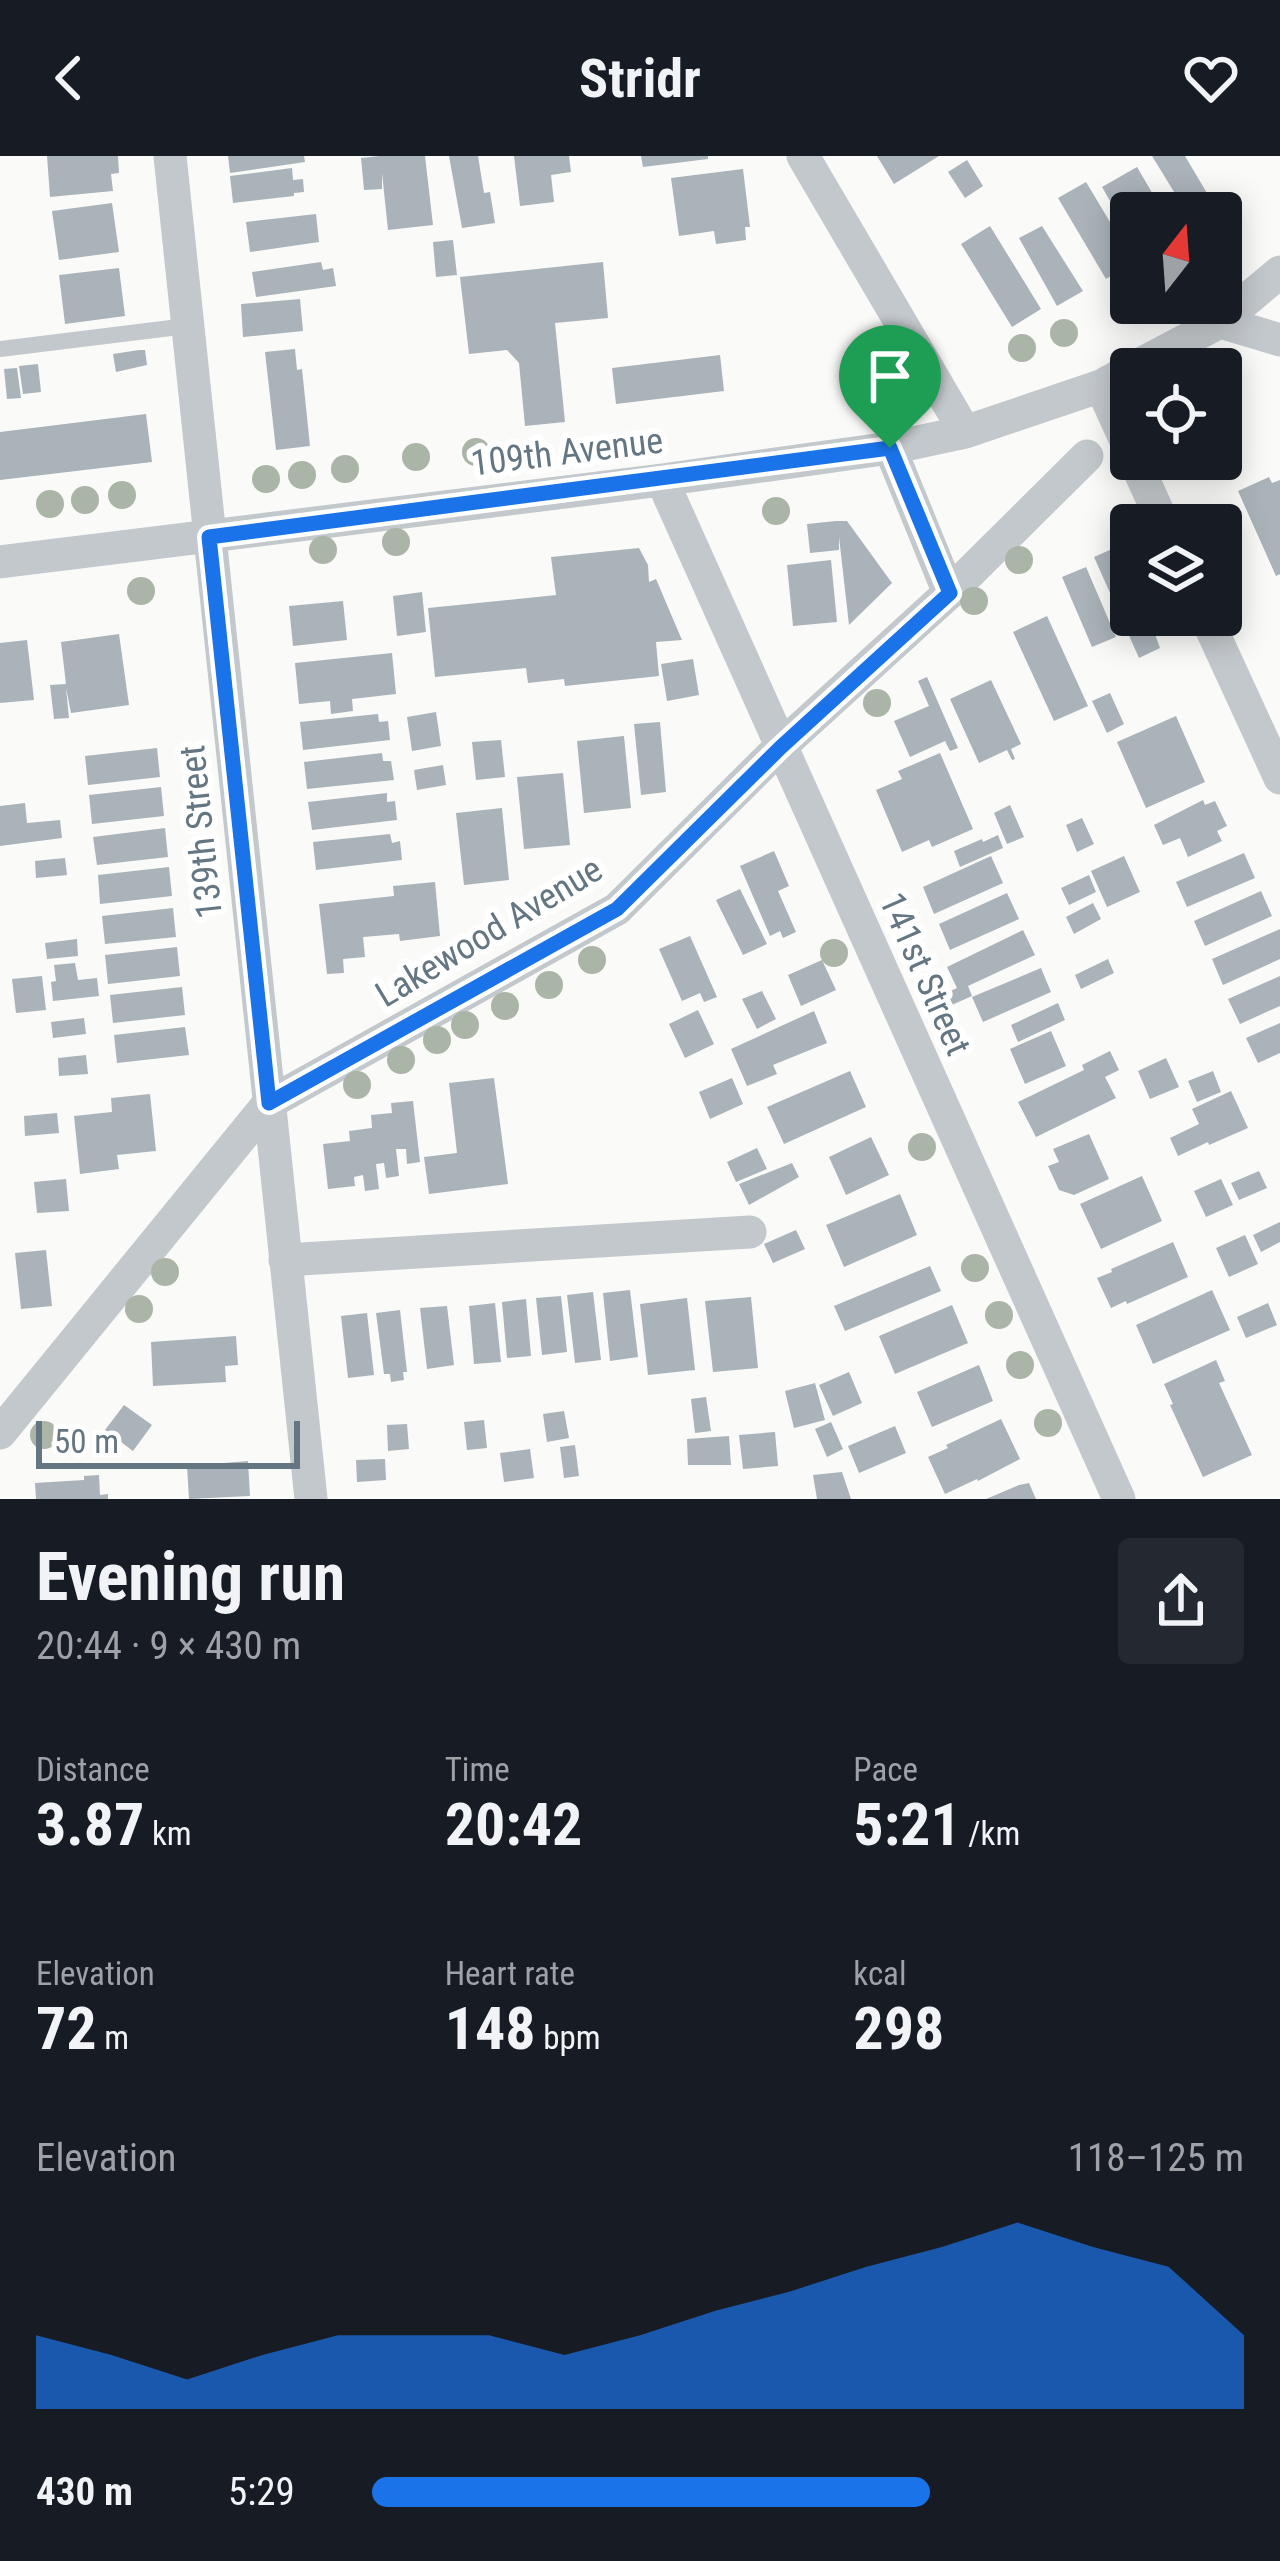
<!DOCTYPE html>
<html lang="en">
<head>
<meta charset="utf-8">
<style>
	:root { --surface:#171b24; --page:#242831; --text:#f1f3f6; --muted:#9ea1a6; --accent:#1a73e8 }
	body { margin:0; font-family:"Roboto Condensed",sans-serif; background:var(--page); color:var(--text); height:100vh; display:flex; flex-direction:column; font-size:45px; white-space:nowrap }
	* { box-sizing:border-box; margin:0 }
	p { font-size:39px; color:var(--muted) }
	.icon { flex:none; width:66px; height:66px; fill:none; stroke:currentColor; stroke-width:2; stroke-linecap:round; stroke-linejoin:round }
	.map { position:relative; height:1343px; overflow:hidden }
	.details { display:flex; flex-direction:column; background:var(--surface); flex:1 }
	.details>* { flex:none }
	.needle { width:78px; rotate:17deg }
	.fabs { position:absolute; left:1110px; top:36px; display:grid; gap:24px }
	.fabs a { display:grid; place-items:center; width:132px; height:132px; border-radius:12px; background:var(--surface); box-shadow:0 6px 30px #0003; font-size:60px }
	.scale { position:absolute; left:36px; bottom:30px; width:264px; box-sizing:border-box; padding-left:12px; border:6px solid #657683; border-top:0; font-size:33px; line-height:42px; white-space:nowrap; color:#657683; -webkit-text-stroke:9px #fff; paint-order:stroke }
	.pin { position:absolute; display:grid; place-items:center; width:102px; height:102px; color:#fff; margin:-123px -51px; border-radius:50% 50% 50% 0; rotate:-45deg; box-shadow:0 0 12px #0007 }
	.pin .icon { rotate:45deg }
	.round { display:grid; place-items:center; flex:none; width:126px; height:126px; border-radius:12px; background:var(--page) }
	.overview { display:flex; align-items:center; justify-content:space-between; height:204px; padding:0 36px }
	h1 { font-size:66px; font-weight:700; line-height:90px }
	.figures { display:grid; grid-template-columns:repeat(3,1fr); gap:18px; height:204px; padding:12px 36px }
	.figures div { display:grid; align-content:center }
	.figures b { font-size:60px; font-weight:700 }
	.figures small { font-size:33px; font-weight:400 }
	.figures p { font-size:33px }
	.chart { height:336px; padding:24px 36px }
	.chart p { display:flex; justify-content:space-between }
	.chart svg { width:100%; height:216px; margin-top:12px; fill:var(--accent); opacity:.7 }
	ul { padding:0 36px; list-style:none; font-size:39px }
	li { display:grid; grid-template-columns:192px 144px 1fr; align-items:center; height:90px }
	li i { height:30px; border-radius:15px; background:var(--accent) }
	header { display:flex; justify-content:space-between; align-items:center; height:156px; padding:0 36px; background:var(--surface); font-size:54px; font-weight:700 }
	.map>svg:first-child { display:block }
</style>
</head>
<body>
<header><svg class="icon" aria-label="back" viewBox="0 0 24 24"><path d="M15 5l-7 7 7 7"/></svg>Stridr<svg class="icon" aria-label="heart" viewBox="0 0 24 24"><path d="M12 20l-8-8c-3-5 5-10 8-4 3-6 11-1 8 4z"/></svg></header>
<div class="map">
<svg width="1280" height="1343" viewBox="0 0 1280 1343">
	<rect width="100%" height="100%" fill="#fafaf8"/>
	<path fill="#aab3b9" d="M47 0H118L119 17 111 18 113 35 50 41Z
		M228 0H304L305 6 230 17Z
		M380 0H425L433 69 388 74 382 17V33L364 34 361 2Z
		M449 0H478L484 37 490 36 495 67 462 72Z
		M514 0H569L571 16 551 19 554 46 520 50Z
		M641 0H708V3L643 11Z
		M877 0H939L894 28Z
		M1152 0H1185L1217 54 1213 57H1187Z
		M967 4 983 30 965 42 948 16Z
		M1137 11 1164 57H1131V81L1102 31Z
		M292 12 293 24 303 23 304 36 294 37V40L233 47 230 20Z
		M743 13 750 71H745L746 84 716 88 714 75 679 80 671 22Z
		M1086 26 1131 101V108L1106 123 1058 42Z
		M112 47 119 96 59 104 52 55Z
		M316 58 319 86 250 96 246 66Z
		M990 70 1041 153 1012 171 961 88Z
		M1042 70 1083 135 1057 150 1019 82Z
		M453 84 457 119 436 121 433 86Z
		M321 106 323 114 333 112 336 130 256 141 252 116Z
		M603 106 608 162 555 167 565 266 525 270 519 207 507 194 469 198 460 121Z
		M119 112 125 160 65 168 59 119Z
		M300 143 303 175 243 181 241 148Z
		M295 193 297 214 302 213 310 290 276 294 265 196Z
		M139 194H145L147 209 116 216 113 198Z
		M720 199 724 235 616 248 612 212Z
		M38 208 41 236 23 238 19 210Z
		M17 212 21 242 7 243 4 213Z
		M146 258 152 306 0 324V276Z
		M1269 321 1272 327 1280 324V418L1276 420 1238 335Z
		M836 365H847L892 427 849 469 839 381V394L810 397 807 368Z
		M639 392 648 409 649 426 656 423 682 484 656 486 659 520 565 530 564 523 528 527 526 512 435 521 428 452 556 439 551 401Z
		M1112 393 1124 420 1129 418 1131 422V459H1148L1160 492 1139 502 1094 401Z
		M831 404 837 466 793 470 787 409Z
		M1086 411 1116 481 1092 491 1062 421Z
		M422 436 426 476 397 480 393 440Z
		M343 445 347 484 293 490 289 450Z
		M1047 460 1088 550 1054 565 1013 476Z
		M119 478 129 549 71 557 66 532 69 562 54 563 50 529 66 528 61 486Z
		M27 484 34 544 0 547V487Z
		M392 497 396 538 352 543 353 555 331 558 330 545 299 548 295 507Z
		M693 503 699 539 667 545 661 508Z
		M927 521 958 592 950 595 945 585 910 601 894 565 929 550 918 525Z
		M991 524 1021 588 1011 593 1015 603 1012 604 1007 594 979 607 950 543Z
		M1110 537 1124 568 1107 577 1092 545Z
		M436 556 441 590 412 595 407 561Z
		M378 558 379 566 388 565 390 584 303 594 300 566Z
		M1176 560 1205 626 1146 652 1117 586Z
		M660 566 666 636 641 639 634 568Z
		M624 580 631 652 584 657 577 585Z
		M501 584 505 621 476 624 472 586Z
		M157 592 160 621 88 629 85 600Z
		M382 597 383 605H391L394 624 307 633 304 606Z
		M940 597 973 673 932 691 929 684 902 696 876 634 902 623 898 615Z
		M443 609 446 629 417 634 414 614Z
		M563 617 570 689 524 693 517 621Z
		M161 631 164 660 92 668 89 639Z
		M387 637V646L395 645 397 664 312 674 308 646Z
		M1203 644 1205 649 1215 645 1227 670 1217 675 1222 685 1188 701 1180 682 1163 689 1154 669Z
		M25 647 27 667 60 664 62 682 0 690V650Z
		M1010 649 1024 681 1007 688 994 657Z
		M502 652 509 724 464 729 456 657Z
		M1082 662 1094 688 1077 696 1066 669Z
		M165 672 168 701 97 709 93 681Z
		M390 678 392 687 400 685 402 704 316 714 313 686Z
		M998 679 1003 692 960 711 954 695 982 683 983 686Z
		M774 695 789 730 778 735 796 776 783 782 780 775 770 780 740 710Z
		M1244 697 1255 722 1187 751 1176 726Z
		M991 700 1003 727 934 758 923 731Z
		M1124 700 1140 736 1107 751 1091 715Z
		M65 702 67 719 36 722 35 705Z
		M169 711 172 740 100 748 98 719Z
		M1089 719 1096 736 1069 749 1061 732Z
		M435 726 440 780 400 785 399 778 363 781 365 801 343 803 344 817 327 818 319 748 394 740 393 730Z
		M740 733 767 788 743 799 716 744Z
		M1261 735 1272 760 1205 790 1194 765Z
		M1007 737 1019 763 950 794 939 768Z
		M1093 747 1101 763 1074 778 1066 761Z
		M173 752 176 781 105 788 102 760Z
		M1280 773V803L1223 829 1212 803Z
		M1023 774 1035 799 968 830 972 840 945 852 939 840 957 832 947 811Z
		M690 780 717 841 704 846 700 837 682 845 659 793Z
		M77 783 78 800 47 803 45 787Z
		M177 791 180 820 108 828 105 799Z
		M1108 803 1114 817 1081 833 1075 819Z
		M822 804 836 834 801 850 788 819Z
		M75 807 78 824 97 822 99 840 53 845 51 826 56 825 54 809Z
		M1041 812 1051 836 983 866 972 841Z
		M42 820 46 854 16 857 12 823Z
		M1280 820V850L1240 868 1228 843Z
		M182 831 185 859 113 867 110 839Z
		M762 835 776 863 757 873 742 843Z
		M1058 847 1065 864 1018 886 1011 869Z
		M698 854 714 888 685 902 669 868Z
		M814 855 827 887 773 909 777 918 747 930 731 893Z
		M84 862 86 878 53 882 51 866Z
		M1280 867V897L1258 907 1246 882Z
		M185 871 189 899 117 907 114 879Z
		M1051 875 1066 910 1025 928 1010 893Z
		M1110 895 1119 914 1105 921 1116 942 1036 981 1018 946 1084 914 1082 909Z
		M86 899 88 918 59 920 58 902Z
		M1166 902 1179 931 1150 943 1138 915Z
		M850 915 866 951 784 988 767 951Z
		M1213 915 1221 936 1197 946 1188 925Z
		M494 922 508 1028 429 1038 424 1001 457 997 449 927Z
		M732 922 743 948 710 963 699 936Z
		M1231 935 1248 972 1209 989 1208 986 1178 1000 1170 982 1199 968 1192 953Z
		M150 938 156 995 117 999 119 1013 80 1018 74 960 112 956 111 942Z
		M413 945 420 1006 407 1008 406 993H396L399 1020 386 1022 384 1007 376 1008 379 1033 365 1035 363 1019 354 1021 355 1030 328 1033 323 988 350 985 349 975 372 972 371 959 392 957 391 947Z
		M57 957 59 977 25 980 24 960Z
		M1089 978 1109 1023 1074 1039 1059 1034 1048 1010 1059 1006 1053 993Z
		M871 981 889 1019 846 1039 829 1001Z
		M757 992 767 1013 736 1026 727 1006Z
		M792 1007 799 1021 749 1049 739 1028Z
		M1259 1015 1267 1032 1239 1044 1231 1027Z
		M1142 1020 1162 1065 1101 1093 1080 1048Z
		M66 1023 69 1055 37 1057 34 1026Z
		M1221 1023 1233 1049 1206 1061 1194 1035Z
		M900 1038 917 1079 844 1111 826 1069Z
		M1280 1066V1086L1261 1096 1253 1079Z
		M796 1074 805 1093 773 1107 764 1088Z
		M1245 1079 1258 1108 1229 1121 1216 1092Z
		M1173 1086 1188 1121 1127 1148 1126 1145 1111 1152 1097 1122 1112 1116 1111 1113Z
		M46 1094 52 1150 21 1153 15 1097Z
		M930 1110 941 1135 845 1175 834 1150Z
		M630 1134 638 1201 610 1205 603 1137Z
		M1212 1134 1230 1174 1153 1208 1136 1169Z
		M593 1136 601 1204 575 1207 567 1139Z
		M561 1140 567 1196 542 1199 536 1142Z
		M751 1141 758 1212 713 1216 705 1145Z
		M687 1142 695 1214 648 1219 640 1148Z
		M526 1143 531 1200 507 1202 502 1146Z
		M495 1147 501 1206 474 1208 469 1150Z
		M1268 1147 1277 1169 1246 1182 1237 1161Z
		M952 1149 968 1187 895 1218 879 1180Z
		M447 1150 454 1209 427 1213 420 1152Z
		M400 1154 407 1216H403L404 1224 391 1226 390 1218H384L376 1157Z
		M367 1157 374 1219 348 1222 341 1160Z
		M236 1180 238 1209 225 1210 226 1226 153 1230 151 1186Z
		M1216 1204 1225 1225 1219 1227 1252 1299 1203 1321 1170 1249 1173 1248 1164 1228Z
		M979 1209 993 1245 932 1271 917 1236Z
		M849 1216 862 1247 833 1260 819 1229Z
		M815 1227 825 1264 794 1272 785 1235Z
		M706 1241 711 1275 695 1277 691 1243Z
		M124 1249 152 1269 133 1295 105 1274Z
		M564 1255 569 1282 547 1286 543 1258Z
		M1001 1263 1020 1303 978 1325 977 1323 945 1338 928 1301 948 1292 946 1289Z
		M484 1264 487 1292 467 1294 464 1266Z
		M831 1266 843 1293 827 1301 815 1273Z
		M407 1268 409 1293 388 1295 387 1269Z
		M895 1270 906 1297 859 1317 848 1290Z
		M775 1276 778 1310 743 1313 739 1279Z
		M729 1280 731 1309H688L687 1283Z
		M575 1289 579 1320 564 1322 560 1291Z
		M530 1293 534 1322 504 1326 500 1297Z
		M385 1303 386 1324 357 1326 356 1304Z
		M248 1305 250 1340 189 1343 187 1310Z
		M842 1316 851 1343H817L813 1319Z
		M99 1319 100 1339 108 1338V1343H36L35 1327 84 1324V1320Z
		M1029 1327 1036 1343H986L1019 1329Z"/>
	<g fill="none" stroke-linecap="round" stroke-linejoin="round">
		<path stroke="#c3c8cc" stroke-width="16" d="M0 193 187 170"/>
		<path stroke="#c3c8cc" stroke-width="33" d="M170 0 311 1343
			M803 0 965 276
			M1220 166 1280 184
			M1131 213 1220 166 1280 116
			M1101 230 1131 296
			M890 292 949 437
			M1134 303 1164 369
			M662 324 1119 1343
			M0 406 662 324 890 292 965 276 1101 230 1131 213
			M1205 459 1280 622
			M285 1104 750 1076
			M0 1277 269 947 617 753 780 591 949 437 1087 300"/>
	</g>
	<g fill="#aab4a7">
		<circle cx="1064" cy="177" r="14"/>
		<circle cx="1022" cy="192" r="14"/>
		<circle cx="476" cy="296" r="14"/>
		<circle cx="416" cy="301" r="14"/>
		<circle cx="345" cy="313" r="14"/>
		<circle cx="302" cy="319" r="14"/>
		<circle cx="266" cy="323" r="14"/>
		<circle cx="122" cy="339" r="14"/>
		<circle cx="85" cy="344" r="14"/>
		<circle cx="50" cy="348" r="14"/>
		<circle cx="776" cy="355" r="14"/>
		<circle cx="396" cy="386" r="14"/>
		<circle cx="323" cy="394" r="14"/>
		<circle cx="1019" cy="404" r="14"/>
		<circle cx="141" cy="435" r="14"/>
		<circle cx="974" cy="445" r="14"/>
		<circle cx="877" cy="547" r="14"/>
		<circle cx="834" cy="797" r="14"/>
		<circle cx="592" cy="804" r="14"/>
		<circle cx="549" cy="829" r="14"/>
		<circle cx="505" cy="850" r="14"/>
		<circle cx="465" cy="869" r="14"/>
		<circle cx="437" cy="884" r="14"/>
		<circle cx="401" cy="904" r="14"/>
		<circle cx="357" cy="929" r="14"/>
		<circle cx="922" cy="991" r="14"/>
		<circle cx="975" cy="1112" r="14"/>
		<circle cx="165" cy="1116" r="14"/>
		<circle cx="139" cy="1153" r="14"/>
		<circle cx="999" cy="1159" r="14"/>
		<circle cx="1020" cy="1209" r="14"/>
		<circle cx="1048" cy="1267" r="14"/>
		<circle cx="44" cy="1279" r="14"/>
	</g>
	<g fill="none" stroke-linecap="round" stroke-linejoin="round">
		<g stroke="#fff" stroke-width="24">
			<path id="route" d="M890 292 950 437 781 591 617 753 269 947 209 381Z"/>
		</g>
		<use href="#route" stroke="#1a73e8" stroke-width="15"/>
	</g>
	<g text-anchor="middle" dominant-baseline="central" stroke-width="12" stroke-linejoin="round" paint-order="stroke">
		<g font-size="36" fill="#657683" stroke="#fff">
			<text transform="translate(567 296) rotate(-7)">109th Avenue</text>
			<text transform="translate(201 676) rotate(-96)">139th Street</text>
			<text transform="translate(489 776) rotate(-31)">Lakewood Avenue</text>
			<text transform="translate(925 818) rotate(66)">141st Street</text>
		</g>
	</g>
</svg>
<div class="fabs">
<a><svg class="needle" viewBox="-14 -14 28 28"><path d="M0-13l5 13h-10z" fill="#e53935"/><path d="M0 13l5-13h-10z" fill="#9ea1a6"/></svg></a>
<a><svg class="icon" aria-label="locate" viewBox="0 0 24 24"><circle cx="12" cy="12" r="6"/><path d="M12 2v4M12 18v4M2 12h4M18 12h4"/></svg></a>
<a><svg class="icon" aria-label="layers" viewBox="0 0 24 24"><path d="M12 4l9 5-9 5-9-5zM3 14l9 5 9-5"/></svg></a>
</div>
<div class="scale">50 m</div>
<div class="pin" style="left:890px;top:292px;background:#1e9e55"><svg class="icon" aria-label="arrive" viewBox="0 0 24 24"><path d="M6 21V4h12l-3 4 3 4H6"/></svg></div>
</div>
<section class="details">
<div class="overview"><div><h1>Evening run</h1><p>20:44 · 9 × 430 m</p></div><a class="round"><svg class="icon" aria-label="share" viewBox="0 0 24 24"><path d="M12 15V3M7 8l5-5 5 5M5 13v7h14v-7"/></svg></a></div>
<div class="figures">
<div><p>Distance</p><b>3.87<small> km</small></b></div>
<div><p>Time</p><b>20:42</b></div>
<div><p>Pace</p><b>5:21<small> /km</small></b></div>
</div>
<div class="figures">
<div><p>Elevation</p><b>72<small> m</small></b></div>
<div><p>Heart rate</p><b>148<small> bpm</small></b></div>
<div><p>kcal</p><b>298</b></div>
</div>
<div class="chart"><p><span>Elevation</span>118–125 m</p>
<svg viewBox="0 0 160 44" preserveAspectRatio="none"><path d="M0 44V29L10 33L20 38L30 33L40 29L50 29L60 29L70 33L80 29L90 24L100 20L110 15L120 11L130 6L140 11L150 15L160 29V44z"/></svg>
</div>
<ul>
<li><b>430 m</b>5:29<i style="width:64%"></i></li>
</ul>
</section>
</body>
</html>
